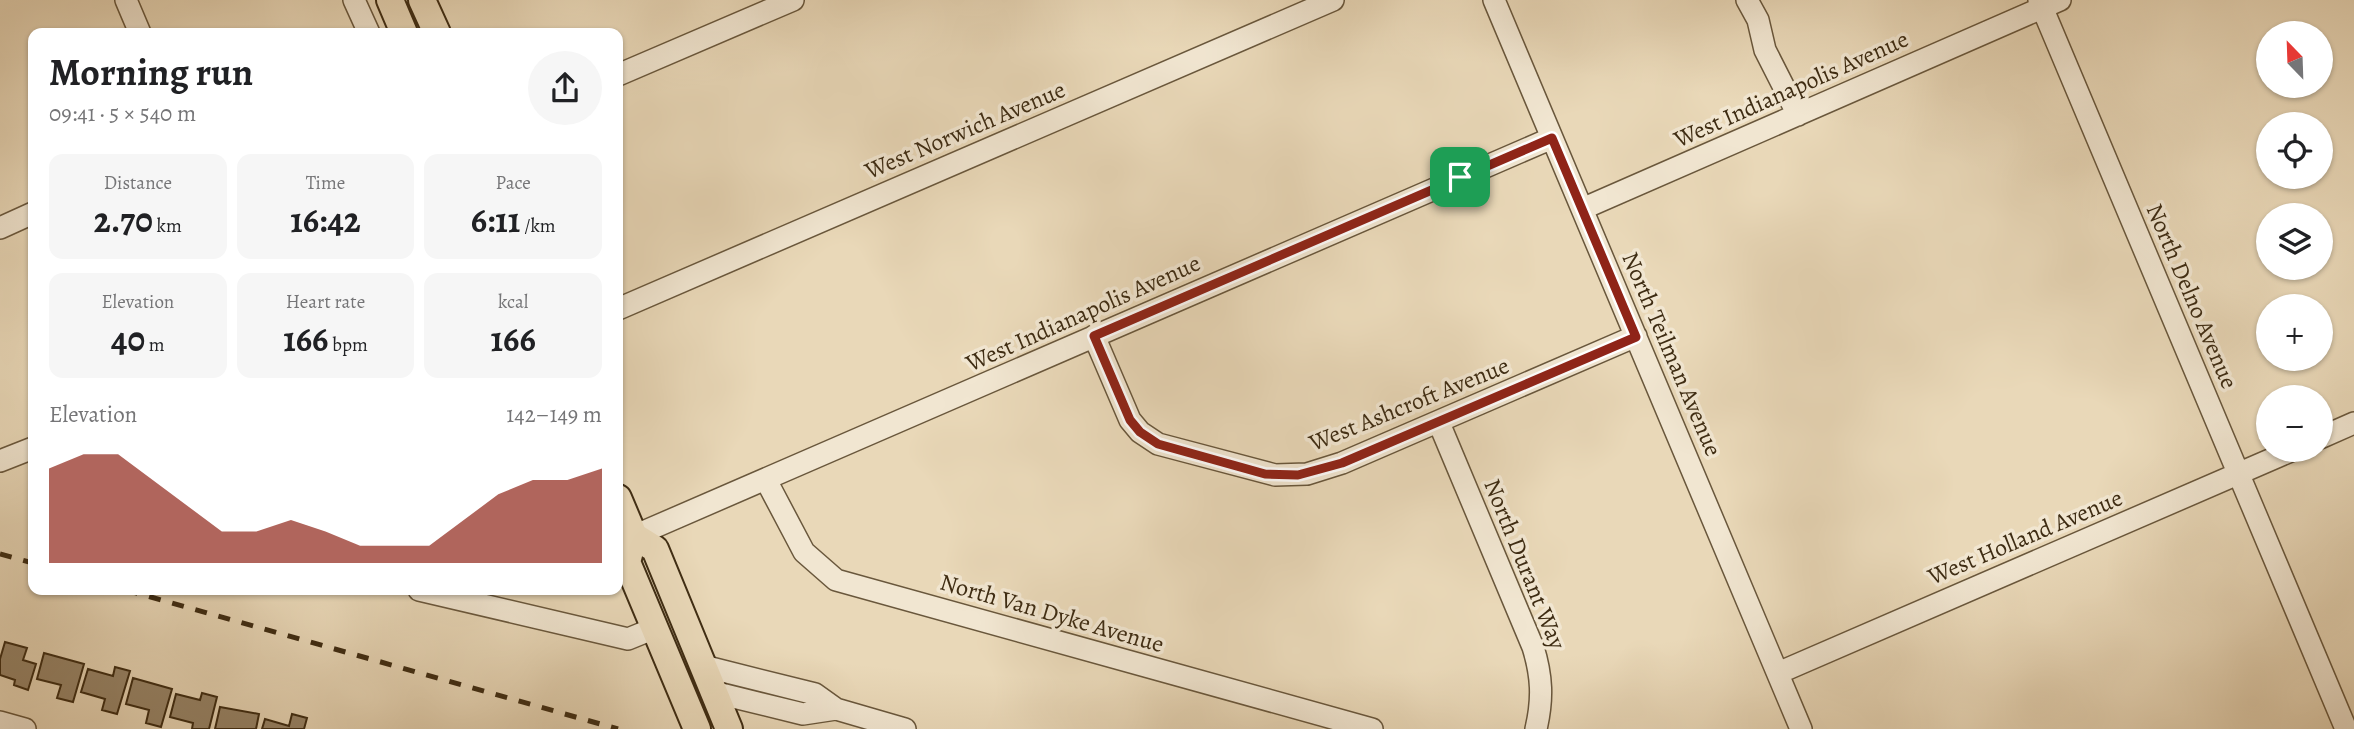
<!DOCTYPE html>
<html lang="en">
<head>
<meta charset="utf-8">
<style>
	:root { --surface:#fff; --page:#f6f6f6; --text:#202124; --muted:#757577; --accent:#8f2418 }
	body { margin:0; font-family:Alegreya,serif; background:var(--page); color:var(--text); height:100vh; display:flex; flex-direction:column; font-size:26px; white-space:nowrap }
	* { box-sizing:border-box; margin:0 }
	p { font-size:23px; color:var(--muted) }
	.icon { flex:none; width:38px; height:38px; fill:none; stroke:currentColor; stroke-width:2; stroke-linecap:round; stroke-linejoin:round }
	.map { position:relative; flex:1; overflow:hidden }
	.drawer { position:absolute; left:28px; top:28px; width:595px; height:567px; display:flex; flex-direction:column; background:var(--surface); border-radius:14px; box-shadow:0 2px 5px #0004 }
	.drawer>* { flex:none }
	.needle { width:46px; rotate:337deg }
	.controls { position:absolute; left:2256px; top:21px; display:grid; gap:14px }
	.controls a { display:grid; place-items:center; width:77px; height:77px; border-radius:50%; background:var(--surface); box-shadow:0 2px 5px #0004; font-size:35px }
	.pin { position:absolute; display:grid; place-items:center; width:60px; height:60px; color:#fff; margin:-30px; border-radius:14px; box-shadow:0 4px 10px #0006 }
	.round { display:grid; place-items:center; flex:none; width:74px; height:74px; border-radius:37px; background:var(--page) }
	.headline { display:flex; align-items:center; justify-content:space-between; height:119px; padding:0 21px }
	h1 { font-size:38px; font-weight:700; line-height:52px }
	.figures { display:grid; grid-template-columns:repeat(3,1fr); gap:10px; height:119px; padding:7px 21px }
	.figures div { display:grid; align-content:center; border-radius:14px; background:var(--page); text-align:center }
	.figures b { font-size:35px; font-weight:700 }
	.figures small { font-size:19px; font-weight:400 }
	.figures p { font-size:19px }
	.chart { height:196px; padding:14px 21px }
	.chart p { display:flex; justify-content:space-between }
	.chart svg { width:100%; height:126px; margin-top:7px; fill:var(--accent); opacity:.7 }
	.map>svg:first-child { display:block }
</style>
</head>
<body>
<div class="map">
<svg width="2354" height="729" viewBox="0 0 2354 729">
	<rect width="100%" height="100%" fill="#e9d8b8"/>
	<filter id="stains"><feTurbulence type="fractalNoise" baseFrequency=".00286" numOctaves="4"/><feColorMatrix values="0 0 0 0 .2 0 0 0 0 .09 0 0 0 0 .02 0 0 0 .5 -.17"/></filter>
	<radialGradient id="worn" r=".72"><stop offset=".6" stop-color="#630" stop-opacity="0"/><stop offset="1" stop-color="#630" stop-opacity=".3"/></radialGradient>
	<path fill="#978569" stroke="#3e2c13" stroke-width="2" d="M5 642 27 648 23 660 36 664 28 690 14 685 15 680 0 675V659Z
		M44 653 84 664 73 702 57 698 61 685 37 679Z
		M115 667 130 671 117 714 102 710 105 699 81 692 88 669 113 676Z
		M133 678 172 689 161 727 146 723 149 710 126 704Z
		M202 693 217 697 209 729H192L193 723 170 717 176 694 200 700Z
		M220 707 259 714 256 729H215Z
		M292 714 307 718 304 729H262L265 719 289 726Z"/>
	<g fill="none" stroke-linecap="round" stroke-linejoin="round">
		<g stroke="#69573c" stroke-width="24">
			<path id="minor" d="M126 0 140 33
				M354 0 369 33
				M1494 0 1801 729
				M1747 0 1758 20 1765 50 1798 115
				M2039 0 2346 729
				M618 75 793 0
				M1582 209 2060 0
				M0 228 33 213
				M618 309 1333 0
				M1094 336 1130 420 1140 432 1158 444 1275 475 1307 474 1342 463 1636 336
				M1439 423 1533 647C1542 676 1543 699 1536 729
				M2320 438 2354 423
				M0 461 33 448
				M766 480 804 552 836 580 1372 729
				M634 536 1552 138
				M419 590 628 639 655 628
				M703 666 815 694 836 709 905 729
				M1778 673 2293 450
				M713 692 803 714 836 709
				M0 722 25 729"/>
		</g>
		<g stroke="#3e2c13" stroke-width="30">
			<path id="major" d="M390 0 404 33
				M422 0 437 33
				M618 498 634 536 655 549 729 729
				M634 536 627 562 697 729"/>
		</g>
		<use href="#minor" stroke="#f1e6d1" stroke-width="21"/>
		<use href="#major" stroke="#e9d8b8" stroke-width="26"/>
		<path stroke="#3e2c13" stroke-width="5" stroke-dasharray="12 12" stroke-linecap="butt" d="M0 554 33 563
			M126 590 618 729"/>
	</g>
	<g fill="none" stroke-linecap="round" stroke-linejoin="round">
		<g stroke="#fff" stroke-width="14">
			<path id="route" d="M1552 138 1636 337 1342 463 1298 475 1265 474 1158 444 1140 432 1130 420 1094 336Z"/>
		</g>
		<use href="#route" stroke="#8f2418" stroke-width="9"/>
	</g>
	<g text-anchor="middle" dominant-baseline="central" stroke-width="7" stroke-linejoin="round" paint-order="stroke">
		<g font-size="24" fill="#3e2c13" stroke="#f1e6d1">
			<text transform="translate(1791 89) rotate(-24)">West Indianapolis Avenue</text>
			<text transform="translate(965 130) rotate(-23)">West Norwich Avenue</text>
			<text transform="translate(2192 296) rotate(67)">North Delno Avenue</text>
			<text transform="translate(1083 313) rotate(-24)">West Indianapolis Avenue</text>
			<text transform="translate(1672 354) rotate(67)">North Teilman Avenue</text>
			<text transform="translate(1409 404) rotate(-22)">West Ashcroft Avenue</text>
			<text transform="translate(2025 537) rotate(-23)">West Holland Avenue</text>
			<text transform="translate(1525 564) rotate(68)">North Durant Way</text>
			<text transform="translate(1052 613) rotate(16)">North Van Dyke Avenue</text>
		</g>
	</g>
	<rect width="100%" height="100%" filter="url(#stains)"/>
	<rect width="100%" height="100%" fill="url(#worn)"/>
</svg>
<div class="controls">
<a><svg class="needle" viewBox="-14 -14 28 28"><path d="M0-13l5 13h-10z" fill="#e53935"/><path d="M0 13l5-13h-10z" fill="#757577"/></svg></a>
<a><svg class="icon" aria-label="locate" viewBox="0 0 24 24"><circle cx="12" cy="12" r="6"/><path d="M12 2v4M12 18v4M2 12h4M18 12h4"/></svg></a>
<a><svg class="icon" aria-label="layers" viewBox="0 0 24 24"><path d="M12 4l9 5-9 5-9-5zM3 14l9 5 9-5"/></svg></a>
<a>+</a>
<a>−</a>
</div>
<div class="pin" style="left:1460px;top:177px;background:#1e9e55"><svg class="icon" aria-label="arrive" viewBox="0 0 24 24"><path d="M6 21V4h12l-3 4 3 4H6"/></svg></div>
<section class="drawer">
<div class="headline"><div><h1>Morning run</h1><p>09:41 · 5 × 540 m</p></div><a class="round"><svg class="icon" aria-label="share" viewBox="0 0 24 24"><path d="M12 15V3M7 8l5-5 5 5M5 13v7h14v-7"/></svg></a></div>
<div class="figures">
<div><p>Distance</p><b>2.70<small> km</small></b></div>
<div><p>Time</p><b>16:42</b></div>
<div><p>Pace</p><b>6:11<small> /km</small></b></div>
</div>
<div class="figures">
<div><p>Elevation</p><b>40<small> m</small></b></div>
<div><p>Heart rate</p><b>166<small> bpm</small></b></div>
<div><p>kcal</p><b>166</b></div>
</div>
<div class="chart"><p><span>Elevation</span>142–149 m</p>
<svg viewBox="0 0 160 44" preserveAspectRatio="none"><path d="M0 44V11L10 6L20 6L30 15L40 24L50 33L60 33L70 29L80 33L90 38L100 38L110 38L120 29L130 20L140 15L150 15L160 11V44z"/></svg>
</div>
</section>
</div>
</body>
</html>
